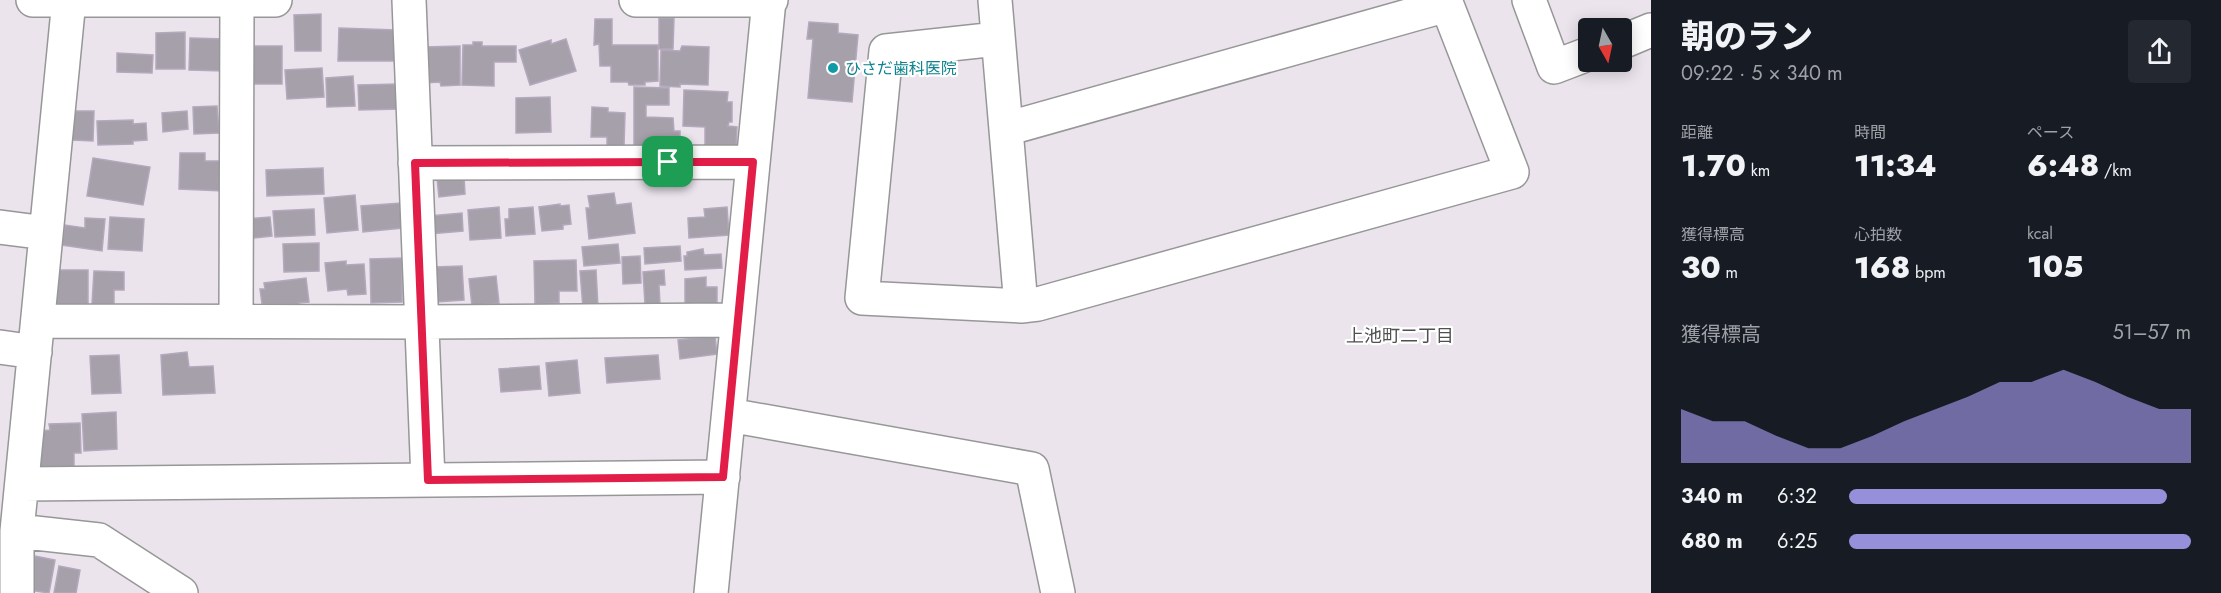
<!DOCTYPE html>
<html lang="ja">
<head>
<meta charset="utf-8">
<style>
	:root { --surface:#171b24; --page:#242831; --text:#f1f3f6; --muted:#9ea1a6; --accent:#968fd9 }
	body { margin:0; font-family:Jost,"Noto Sans JP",sans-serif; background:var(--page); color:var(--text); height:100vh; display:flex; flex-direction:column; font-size:22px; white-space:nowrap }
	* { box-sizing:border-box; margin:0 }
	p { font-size:20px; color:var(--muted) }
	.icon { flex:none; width:33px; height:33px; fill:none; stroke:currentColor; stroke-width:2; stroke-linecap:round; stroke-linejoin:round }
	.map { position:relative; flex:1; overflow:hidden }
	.side { display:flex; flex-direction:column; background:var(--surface); width:570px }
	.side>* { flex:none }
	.needle { width:39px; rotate:171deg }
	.controls { position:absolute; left:1578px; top:18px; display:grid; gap:12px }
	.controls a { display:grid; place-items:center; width:54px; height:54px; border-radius:6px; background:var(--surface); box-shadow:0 3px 15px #0003; font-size:30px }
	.pin { position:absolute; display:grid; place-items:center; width:51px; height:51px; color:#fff; margin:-26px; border-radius:12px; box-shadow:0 3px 9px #0006 }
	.round { display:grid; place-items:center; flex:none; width:63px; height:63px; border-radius:6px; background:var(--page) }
	.head { display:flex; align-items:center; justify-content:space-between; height:102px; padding:0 30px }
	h1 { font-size:33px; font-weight:800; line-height:45px }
	.metrics { display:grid; grid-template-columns:repeat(3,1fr); gap:9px; height:102px; padding:6px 30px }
	.metrics div { display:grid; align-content:center }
	.metrics b { font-size:30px; font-weight:800 }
	.metrics small { font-size:16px; font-weight:400 }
	.metrics p { font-size:16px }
	.chart { height:168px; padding:12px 30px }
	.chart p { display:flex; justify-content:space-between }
	.chart svg { width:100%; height:108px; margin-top:6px; fill:var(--accent); opacity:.7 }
	ul { padding:0 30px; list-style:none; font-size:20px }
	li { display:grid; grid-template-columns:96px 72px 1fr; align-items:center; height:45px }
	li i { height:15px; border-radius:8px; background:var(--accent) }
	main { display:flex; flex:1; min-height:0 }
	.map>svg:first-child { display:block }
</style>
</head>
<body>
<main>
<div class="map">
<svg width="1651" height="593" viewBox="0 0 1651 593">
	<rect width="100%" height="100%" fill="#ebe4ed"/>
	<path fill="#a6a0ab" stroke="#b4a8bd" stroke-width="1.5" d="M321 14V51H295L294 15Z
		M659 18H674L673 49H659Z
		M595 19H612V45H658V81L645 82V85H629L628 82H611V66H600L599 44 594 45Z
		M809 22 838 24V33L858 35 852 102 808 98 813 39H807Z
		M339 28 396 30 395 61H338Z
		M185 32V69H156V33Z
		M190 38 225 39 224 71 189 70Z
		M566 39 576 71 530 85 519 50 551 40V44Z
		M473 42H482V46H516V62H494V86L462 85 463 45H473Z
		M252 46H282V84H252Z
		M460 46V85L441 86 440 82 425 83 424 47Z
		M682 46 709 47 708 85 680 84V87L660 86 661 50 680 51Z
		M117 53 153 55 152 73 117 72Z
		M322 68 324 97 287 99 285 70Z
		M353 76 355 106 327 107 326 78Z
		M398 84 400 109 359 110 358 85Z
		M634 87 669 88V105H646V117L673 118 674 131H680V152L634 149Z
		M684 90 728 92 727 102H732V122H729L728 126 737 127 736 151 705 150V127L683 126Z
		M550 97 551 132 516 133V98Z
		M217 106 219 133 194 134 193 107Z
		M592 107 608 108V112L625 113 624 146H607V137H591Z
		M72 111H94L93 141 72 140Z
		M187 111 188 129 163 132 162 113Z
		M133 120V124L146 123 147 140 133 141V144L98 145 97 121Z
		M180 153H205V161H222L223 191 179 189Z
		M93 158 150 167 143 205 87 196Z
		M323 168 324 194 267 196 266 170Z
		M464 176 465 194 439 197 437 179Z
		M614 193 616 205 631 203 635 233 589 239 586 208H590L588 196Z
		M355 195 358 230 327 233 324 198Z
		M401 203 403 228 363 232 361 206Z
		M560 204V206L569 205 571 224 563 225V229L542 231 539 207Z
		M499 207 501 238 470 240 468 210Z
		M533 207 535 234 506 236 505 219H509V209Z
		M727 207 729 235 689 238 688 218 705 217 704 209Z
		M314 209 315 235 275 237 273 211Z
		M462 213 463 231 430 234 429 216Z
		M110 217 144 219 142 251 108 249Z
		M270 217 272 236 246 239 244 219Z
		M85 218 105 219 102 251 62 245 65 225 85 228Z
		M319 243V271L284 272 283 244Z
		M618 244 620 263 584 266 582 247Z
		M680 246 681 261 645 264 644 248Z
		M703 249 704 255 721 254 722 268 685 270 684 256H687V252Z
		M640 256 641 283 623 284 622 257Z
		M402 258V302L371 303 370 259Z
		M576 260 577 291H559V303L535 304 534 261Z
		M346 261V265L364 264 366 294 348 295 347 289 328 291 325 263Z
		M462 266 464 300 437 302 435 267Z
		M49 270H88V304H49Z
		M596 270 598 307 583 308 580 271Z
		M664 270 665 285H659L660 304H645L643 272Z
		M94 271 124 272V290H114V304H92Z
		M496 276 499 303 472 306 469 279Z
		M706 277V287H717V306H685V279Z
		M306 278 309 302 299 303 300 307 263 311 260 289H265L264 283Z
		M715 336 717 354 680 359 678 340Z
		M187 352 189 367 213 366 215 393 163 395 161 355Z
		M119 355 121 393 92 394 90 356Z
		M658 355 660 379 607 383 605 358Z
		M577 360 580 393 549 396 546 363Z
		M539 366 541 389 501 392 499 369Z
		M116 412 117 449 84 451 82 414Z
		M80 423 81 453H74V467L39 468 38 431 50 430 49 424Z
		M35 556 55 560 49 593 29 590Z
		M59 566 80 570 76 593H54Z"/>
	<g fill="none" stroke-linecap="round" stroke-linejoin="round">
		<g stroke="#979797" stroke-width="36">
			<path id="minor" d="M33 0H275
				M409 0 428 480
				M636 0H771
				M995 0 1021 306
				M1529 0 1554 67 1588 54
				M997 39 886 51 862 298 1021 306 1038 304 1512 172 1445 0
				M1622 42 1651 30
				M1006 129 1447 5
				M415 163 753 162
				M0 227 46 233
				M38 321 422 322 737 320
				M236 321 237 0
				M0 347 35 352
				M729 415 1032 469 1058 593
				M22 484 723 477
				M17 531 99 540 181 593
				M17 593V531L69 0
				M711 593 769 0"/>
		</g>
		<use href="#minor" stroke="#fff" stroke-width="33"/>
	</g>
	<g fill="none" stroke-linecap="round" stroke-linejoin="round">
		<g stroke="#fff" stroke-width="12">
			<path id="route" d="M668 162H753L723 477 428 480 415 163Z"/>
		</g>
		<use href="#route" stroke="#e11d48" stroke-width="8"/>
	</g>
	<circle fill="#0f9aa8" stroke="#fff" stroke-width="2" cx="833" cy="68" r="6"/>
	<g text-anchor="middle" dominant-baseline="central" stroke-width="4.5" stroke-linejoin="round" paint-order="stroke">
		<g font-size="16" fill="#0d838f" stroke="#fff" text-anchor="start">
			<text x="845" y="68">ひさだ歯科医院</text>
		</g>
		<g font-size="18" fill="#505050" stroke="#fff">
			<text x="1400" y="336">上池町二丁目</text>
		</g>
	</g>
</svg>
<div class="controls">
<a><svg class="needle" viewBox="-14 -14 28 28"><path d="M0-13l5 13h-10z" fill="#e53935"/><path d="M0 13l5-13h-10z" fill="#9ea1a6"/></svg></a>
</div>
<div class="pin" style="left:668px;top:162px;background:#1e9e55"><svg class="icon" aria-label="arrive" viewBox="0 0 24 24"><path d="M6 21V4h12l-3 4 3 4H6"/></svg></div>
</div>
<section class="side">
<div class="head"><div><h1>朝のラン</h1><p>09:22 · 5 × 340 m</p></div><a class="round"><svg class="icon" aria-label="share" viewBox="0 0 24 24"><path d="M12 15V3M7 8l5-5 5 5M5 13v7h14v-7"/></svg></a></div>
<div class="metrics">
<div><p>距離</p><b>1.70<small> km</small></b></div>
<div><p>時間</p><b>11:34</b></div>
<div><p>ペース</p><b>6:48<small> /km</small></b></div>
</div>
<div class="metrics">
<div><p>獲得標高</p><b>30<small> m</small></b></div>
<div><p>心拍数</p><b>168<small> bpm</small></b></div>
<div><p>kcal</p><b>105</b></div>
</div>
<div class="chart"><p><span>獲得標高</span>51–57 m</p>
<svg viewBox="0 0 160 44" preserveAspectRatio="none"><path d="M0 44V22L10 27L20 27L30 33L40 38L50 38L60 33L70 27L80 22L90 17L100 11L110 11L120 6L130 11L140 17L150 22L160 22V44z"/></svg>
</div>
<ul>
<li><b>340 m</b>6:32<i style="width:93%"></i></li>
<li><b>680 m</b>6:25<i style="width:100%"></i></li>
</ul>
</section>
</main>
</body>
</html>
